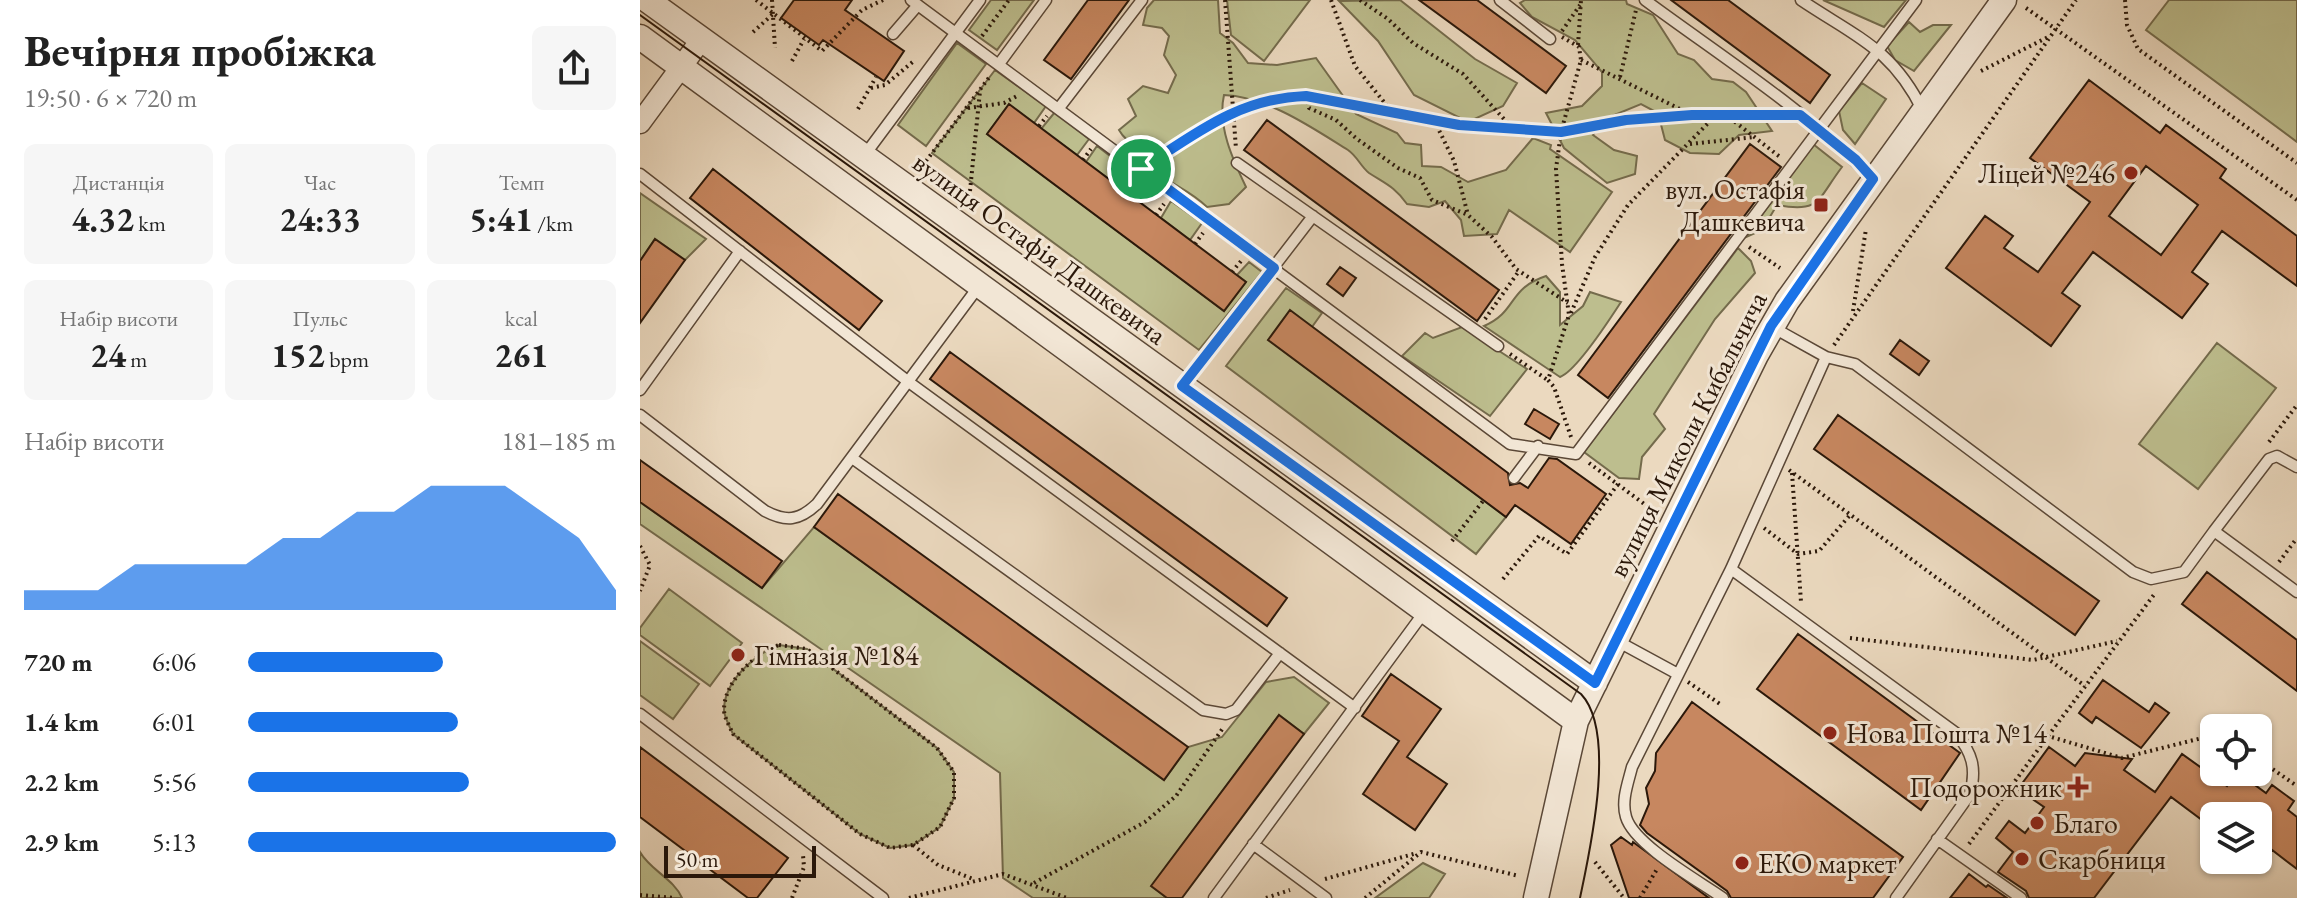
<!DOCTYPE html>
<html lang="uk">
<head>
<meta charset="utf-8">
<style>
	:root { --surface:#fff; --page:#f6f6f6; --text:#222; --muted:#767676; --accent:#1a73e8 }
	body { margin:0; font-family:"EB Garamond",serif; background:var(--page); color:var(--text); height:100vh; display:flex; flex-direction:column; font-size:30px; white-space:nowrap }
	* { box-sizing:border-box; margin:0 }
	p { font-size:26px; color:var(--muted) }
	.icon { flex:none; width:44px; height:44px; fill:none; stroke:currentColor; stroke-width:2; stroke-linecap:round; stroke-linejoin:round }
	.map { position:relative; flex:1; overflow:hidden }
	.panel { display:flex; flex-direction:column; background:var(--surface); width:640px }
	.panel>* { flex:none }
	.tools { position:absolute; left:1560px; top:714px; display:grid; gap:16px }
	.tools a { display:grid; place-items:center; width:72px; height:72px; border-radius:12px; background:var(--surface); box-shadow:0 2px 6px #0004; font-size:40px }
	.scale { position:absolute; left:24px; bottom:20px; width:152px; box-sizing:border-box; padding-left:8px; border:4px solid #2b180a; border-top:0; font-size:22px; line-height:28px; white-space:nowrap; color:#2b180a; -webkit-text-stroke:6px #f2e6d5; paint-order:stroke }
	.pin { position:absolute; display:grid; place-items:center; width:68px; height:68px; color:#fff; margin:-34px; border:4px solid #fff; border-radius:50%; box-shadow:0 2px 8px #0007 }
	.round { display:grid; place-items:center; flex:none; width:84px; height:84px; border-radius:12px; background:var(--page) }
	.head { display:flex; align-items:center; justify-content:space-between; height:136px; padding:0 24px }
	h1 { font-size:44px; font-weight:700; line-height:60px }
	.metrics { display:grid; grid-template-columns:repeat(3,1fr); gap:12px; height:136px; padding:8px 24px }
	.metrics div { display:grid; align-content:center; border-radius:12px; background:var(--page); text-align:center }
	.metrics b { font-size:34px; font-weight:700 }
	.metrics small { font-size:22px; font-weight:400 }
	.metrics p { font-size:22px }
	.chart { height:224px; padding:16px 24px }
	.chart p { display:flex; justify-content:space-between }
	.chart svg { width:100%; height:144px; margin-top:8px; fill:var(--accent); opacity:.7 }
	ul { padding:0 24px; list-style:none; font-size:26px }
	li { display:grid; grid-template-columns:128px 96px 1fr; align-items:center; height:60px }
	li i { height:20px; border-radius:10px; background:var(--accent) }
	main { display:flex; flex:1; min-height:0 }
	.map>svg:first-child { display:block }
</style>
</head>
<body>
<main>
<section class="panel">
<div class="head"><div><h1>Вечірня пробіжка</h1><p>19:50 · 6 × 720 m</p></div><a class="round"><svg class="icon" aria-label="share" viewBox="0 0 24 24"><path d="M12 15V3M7 8l5-5 5 5M5 13v7h14v-7"/></svg></a></div>
<div class="metrics">
<div><p>Дистанція</p><b>4.32<small> km</small></b></div>
<div><p>Час</p><b>24:33</b></div>
<div><p>Темп</p><b>5:41<small> /km</small></b></div>
</div>
<div class="metrics">
<div><p>Набір висоти</p><b>24<small> m</small></b></div>
<div><p>Пульс</p><b>152<small> bpm</small></b></div>
<div><p>kcal</p><b>261</b></div>
</div>
<div class="chart"><p><span>Набір висоти</span>181–185 m</p>
<svg viewBox="0 0 160 44" preserveAspectRatio="none"><path d="M0 44V38L10 38L20 38L30 30L40 30L50 30L60 30L70 22L80 22L90 14L100 14L110 6L120 6L130 6L140 14L150 22L160 38V44z"/></svg>
</div>
<ul>
<li><b>720 m</b>6:06<i style="width:53%"></i></li>
<li><b>1.4 km</b>6:01<i style="width:57%"></i></li>
<li><b>2.2 km</b>5:56<i style="width:60%"></i></li>
<li><b>2.9 km</b>5:13<i style="width:100%"></i></li>
</ul>
</section>
<div class="map">
<svg width="1657" height="898" viewBox="0 0 1657 898">
	<rect width="100%" height="100%" fill="#ebd9bf"/>
	<filter id="stains"><feTurbulence type="fractalNoise" baseFrequency=".0025" numOctaves="4"/><feColorMatrix values="0 0 0 0 .2 0 0 0 0 .09 0 0 0 0 .02 0 0 0 .5 -.17"/></filter>
	<radialGradient id="worn" r=".72"><stop offset=".6" stop-color="#630" stop-opacity="0"/><stop offset="1" stop-color="#630" stop-opacity=".3"/></radialGradient>
	<path fill="#bdbe8e" stroke="#746b4c" stroke-width="2" d="M351 0H394L357 50 329 30Z
		M514 0H578L580 33 593 43 608 63 637 65 676 58 716 114 757 133 765 143 781 145 782 166 801 167 828 182 866 170 893 138 911 145 910 149 972 192 930 252 869 210 857 234 824 236 821 220 805 201 789 207 767 204C755 187 746 184 729 173 721 167 717 156 708 150 671 127 628 97 584 95 577 126 593 160 606 187L589 204 567 207C553 193 536 186 520 175 511 168 510 156 502 150 492 142 486 142 479 130L496 116 488 99 503 86 528 93 536 75 524 55 529 36 522 28 503 25 507 8Z
		M587 0H670L624 61 591 35Z
		M760 0 835 59 877 83 863 106 828 122 774 95 738 41 699 1Z
		M885 0H986L987 4 1013 15 1038 54 1054 60 1072 79 1093 82 1106 92 1132 131 1099 135 1079 154 1050 153 1025 140 1018 113 1001 104 962 120 953 135 974 150 997 156 995 174 967 183 924 148 906 113 942 106 962 86V72L935 40 892 17 880 3Z
		M1183 0H1266L1244 27Z
		M1529 0H1657V142L1506 30Z
		M1269 22 1280 32 1293 25H1311L1274 71 1255 60 1247 46Z
		M317 43 346 64 286 146 258 125Z
		M355 70 406 106 394 123 369 105 347 134 584 311 606 282 597 275 609 262 622 272 559 350 292 153Z
		M1222 83 1246 99 1215 144 1203 130 1199 111Z
		M415 112 449 139 437 155 401 129Z
		M1173 144 1202 167C1177 200 1181 213 1137 205L1122 230 1106 237Z
		M457 146 487 169 475 184 446 162Z
		M0 193 66 239 45 260 15 239 0 261Z
		M531 201 562 223 550 240 521 218Z
		M1098 248 1111 261 1115 273 1075 319 1014 414 1025 429 1002 457 999 479 979 478 944 452Z
		M906 276 920 292V325L943 306 950 292 981 302C970 319 936 371 920 377L844 326C878 311 867 289 906 276Z
		M646 288 682 313 672 327 629 340 866 517 836 554 586 366Z
		M822 327 887 369 850 416 762 356 785 333 793 338Z
		M1577 343 1636 388 1558 489 1499 444Z
		M0 502 122 588 174 527 524 780 548 747 582 737 626 682 654 677 689 703 664 734 639 715 512 886 527 898H393L363 878 360 773 0 524Z
		M29 589 102 643 70 686 0 635V628Z
		M0 641 59 684 33 719 0 695Z
		M139 645 167 649 297 748 314 772V798L300 827 273 845 250 848 220 834 93 734C90 727 84 717 84 710 84 681 115 654 139 645Z
		M0 852C10 870 34 879 42 898H0Z
		M783 863 805 874 789 898H735Z"/>
	<path fill="#c78760" stroke="#2b180a" stroke-width="2" fill-rule="evenodd" d="M154 0H212L205 10 264 51 244 81 183 40 179 45 141 18Z
		M448 0H489L431 79 404 60Z
		M779 0H837L926 66 906 93Z
		M1031 0H1088L1190 75 1170 103Z
		M1449 80 1520 133 1526 125 1586 169 1580 178 1657 236V286L1582 231 1552 272 1568 284 1542 318 1453 252 1422 293 1440 306 1411 346 1306 268 1345 216 1373 236 1364 248 1398 272 1450 202 1390 158ZM1506 166 1558 205 1521 255 1469 216Z
		M369 104 606 282 584 311 347 134Z
		M627 120 859 290 837 321 604 150Z
		M1110 144 1141 167 968 398 938 375Z
		M73 169 242 301 219 330 50 198Z
		M15 239 45 260 0 323V261Z
		M700 267 716 278 703 296 687 284Z
		M650 310 868 473 870 485 880 483 888 488 909 458 917 459 966 494 931 544 875 505 866 517 628 340Z
		M1260 340 1289 361 1279 375 1250 354Z
		M310 352 647 598 627 626 290 379Z
		M894 409 919 424 910 439 885 424Z
		M1198 415 1459 601 1435 635 1174 449Z
		M0 460 142 561 122 588 0 502Z
		M198 494 548 747 524 780 174 527Z
		M1567 572 1657 640V691L1542 604Z
		M1158 634 1320 753 1281 810 1117 689Z
		M751 674 801 709 767 757 807 784 775 830 723 794 759 741 722 716Z
		M1463 680 1509 712 1515 703 1529 713 1501 748 1456 717 1452 723 1439 713Z
		M1052 702 1263 857 1233 898H1091L1087 891 1007 833 1000 825 1009 804 1006 788 1015 771 1016 753Z
		M639 715 664 734 542 898H527L511 886Z
		M0 747 148 858 117 898H108L0 817Z
		M1409 747 1435 766 1445 753 1492 759 1484 770 1515 792 1542 754 1587 786 1597 772 1626 793 1632 785 1654 801 1648 810 1657 817V869L1632 850 1618 868V816H1574V829L1531 797 1454 898H1389L1386 891 1358 872 1373 852 1356 838 1369 821 1385 833 1404 807 1378 789Z
		M981 837 992 845 993 842 1069 898H989L971 845Z
		M1329 874 1346 887 1348 885 1367 898H1310Z"/>
	<g fill="none" stroke-linecap="round" stroke-linejoin="round">
		<g stroke="#5b4837" stroke-width="13">
			<path id="service" d="M271 0 870 444 936 454 1276 0
				M860 0 910 39
				M1005 0C1082 57 1166 110 1233 179
				M1161 0C1216 37 1252 48 1283 111
				M253 34 278 5
				M359 64 406 0
				M419 108 502 0
				M224 156 340 0
				M597 163 858 346
				M0 174 270 383 715 708
				M1132 327 1186 357 1215 364 1493 572 1511 579 1544 572 1574 531 1657 592
				M542 386 673 216
				M0 390 100 251
				M0 415 125 511C146 522 159 521 177 504L339 286
				M212 458 563 710 586 714 596 710 640 653
				M874 478 898 446
				M1574 531 1629 459 1637 456 1657 467
				M1091 569 1316 733C1332 753 1337 768 1330 794L1256 898
				M977 641 1036 673
				M0 714 243 898
				M1297 839 1381 898
				M613 844 686 898
				M574 898 785 611
				M1083 898C1059 881 994 845 986 817 981 801 988 783 992 767L1091 569 1186 357"/>
		</g>
		<g stroke="#5b4837" stroke-width="23">
			<path id="minor" d="M0 123 61 40"/>
		</g>
		<g stroke="#5b4837" stroke-width="27">
			<path id="tertiary" d="M7 0 955 683
				M0 37 936 721
				M896 898 936 721 1116 355 1147 301 1364 0"/>
		</g>
		<path stroke="#2b180a" stroke-width="4" stroke-dasharray="2 4" stroke-linecap="butt" d="M116 0 182 51 222 10 243 0
			M132 0 135 48
			M585 0 596 149
			M691 0 715 66 752 112
			M720 0 748 19 773 43 823 74 873 129
			M1485 0 1487 25 1498 49 1657 163
			M1386 8 1657 200
			M922 31 940 5
			M113 32 133 14
			M342 36 369 0
			M922 37 939 47 941 60 921 132 916 169 922 264 929 315 908 380 914 387 931 437
			M938 45 941 0
			M941 60 1050 114
			M152 61 164 39
			M1341 71 1408 37
			M980 77 996 10
			M231 88 245 85 275 60
			M666 96 669 108 696 120 717 139 758 168 780 178 792 200 828 215 852 237 876 269 928 303
			M328 108 364 103 377 96
			M218 109 236 77
			M1090 118 1140 157
			M794 120 814 161 828 215
			M399 126 407 116
			M1050 144 1115 137
			M443 160 451 149
			M286 161 351 75
			M513 161C564 129 603 98 666 96L819 125 921 132 986 120 1139 115
			M481 188 489 177
			M330 191 340 91
			M516 215 524 204
			M555 244 563 233
			M1109 247 1140 268
			M592 272 601 261
			M1213 311 1226 229
			M931 313 955 257 988 205 1074 117
			M845 319 879 271
			M1194 345 1436 0
			M870 354 909 381
			M1629 442 1657 405
			M949 463 1011 509
			M1149 470 1445 686
			M1152 473 1161 602
			M1124 528 1158 554 1179 551 1210 515
			M812 541 843 501
			M0 546 10 565 0 591
			M1639 562 1657 538
			M863 579 899 536 927 554 978 484
			M1210 638 1393 660 1477 641
			M139 645 167 649 297 748 314 772V798L300 827 273 845 250 848 220 834 93 734C90 727 84 717 84 710 84 681 115 654 139 645Z
			M1048 682 1080 704
			M1408 736 1516 592
			M1618 759 1657 786
			M1329 844 1408 736 1482 758 1574 735
			M273 845 298 865 333 879
			M955 862 984 898
			M685 879 777 853
			M394 883 505 822 536 796 583 728
			M0 895 35 898
			M152 898 164 867 163 855
			M269 898 363 874 427 898
			M626 898 650 890
			M725 898 781 852 879 876
			M1000 898 1017 869"/>
		<use href="#service" stroke="#f2e6d5" stroke-width="10"/>
		<use href="#minor" stroke="#f2e6d5" stroke-width="20"/>
		<use href="#tertiary" stroke="#f2e6d5" stroke-width="24"/>
		<path stroke="#2b180a" stroke-width="2" d="M0 15 941 694C977 732 950 850 940 898"/>
	</g>
	<g fill="none" stroke-linecap="round" stroke-linejoin="round">
		<g stroke="#fff" stroke-width="16">
			<path id="route" d="M666 96 819 125 921 132 986 120 1052 115H1160L1216 160 1233 179 1131 326 955 683 542 386 634 268 501 169C555 134 599 98 666 96Z"/>
		</g>
		<use href="#route" stroke="#1a73e8" stroke-width="10"/>
	</g>
	<g fill="#8f2418" stroke="#f2e6d5" stroke-width="3">
		<circle cx="1491" cy="173" r="8"/>
		<rect x="1173" y="197" width="16" height="16" rx="4"/>
		<circle cx="98" cy="655" r="8"/>
		<circle cx="1190" cy="733" r="8"/>
		<path d="M1434 775h8v8h8v8h-8v8h-8v-8h-8v-8h8z"/>
		<circle cx="1397" cy="823" r="8"/>
		<circle cx="1382" cy="859" r="8"/>
		<circle cx="1102" cy="863" r="8"/>
	</g>
	<g text-anchor="middle" dominant-baseline="central" stroke-width="6" stroke-linejoin="round" paint-order="stroke">
		<g font-size="28" fill="#2b180a" stroke="#f2e6d5" text-anchor="start">
			<text x="1475" y="173" text-anchor="end">Ліцей №246</text>
			<text x="1165" y="189" text-anchor="end">вул. Остафія<tspan x="1165" dy="32">Дашкевича</tspan></text>
			<text x="114" y="655">Гімназія №184</text>
			<text x="1206" y="733">Нова Пошта №14</text>
			<text x="1422" y="787" text-anchor="end">Подорожник</text>
			<text x="1413" y="823">Благо</text>
			<text x="1398" y="859">Скарбниця</text>
			<text x="1118" y="863">ЕКО маркет</text>
		</g>
		<g font-size="28" fill="#2b180a" stroke="#f2e6d5">
			<text transform="translate(400 248) rotate(36)">вулиця Остафія Дашкевича</text>
			<text transform="translate(1047 434) rotate(-63)">вулиця Миколи Кибальчича</text>
		</g>
	</g>
	<rect width="100%" height="100%" filter="url(#stains)"/>
	<rect width="100%" height="100%" fill="url(#worn)"/>
</svg>
<div class="tools">
<a><svg class="icon" aria-label="locate" viewBox="0 0 24 24"><circle cx="12" cy="12" r="6"/><path d="M12 2v4M12 18v4M2 12h4M18 12h4"/></svg></a>
<a><svg class="icon" aria-label="layers" viewBox="0 0 24 24"><path d="M12 4l9 5-9 5-9-5zM3 14l9 5 9-5"/></svg></a>
</div>
<div class="scale">50 m</div>
<div class="pin" style="left:501px;top:169px;background:#1e9e55"><svg class="icon" aria-label="arrive" viewBox="0 0 24 24"><path d="M6 21V4h12l-3 4 3 4H6"/></svg></div>
</div>
</main>
</body>
</html>
